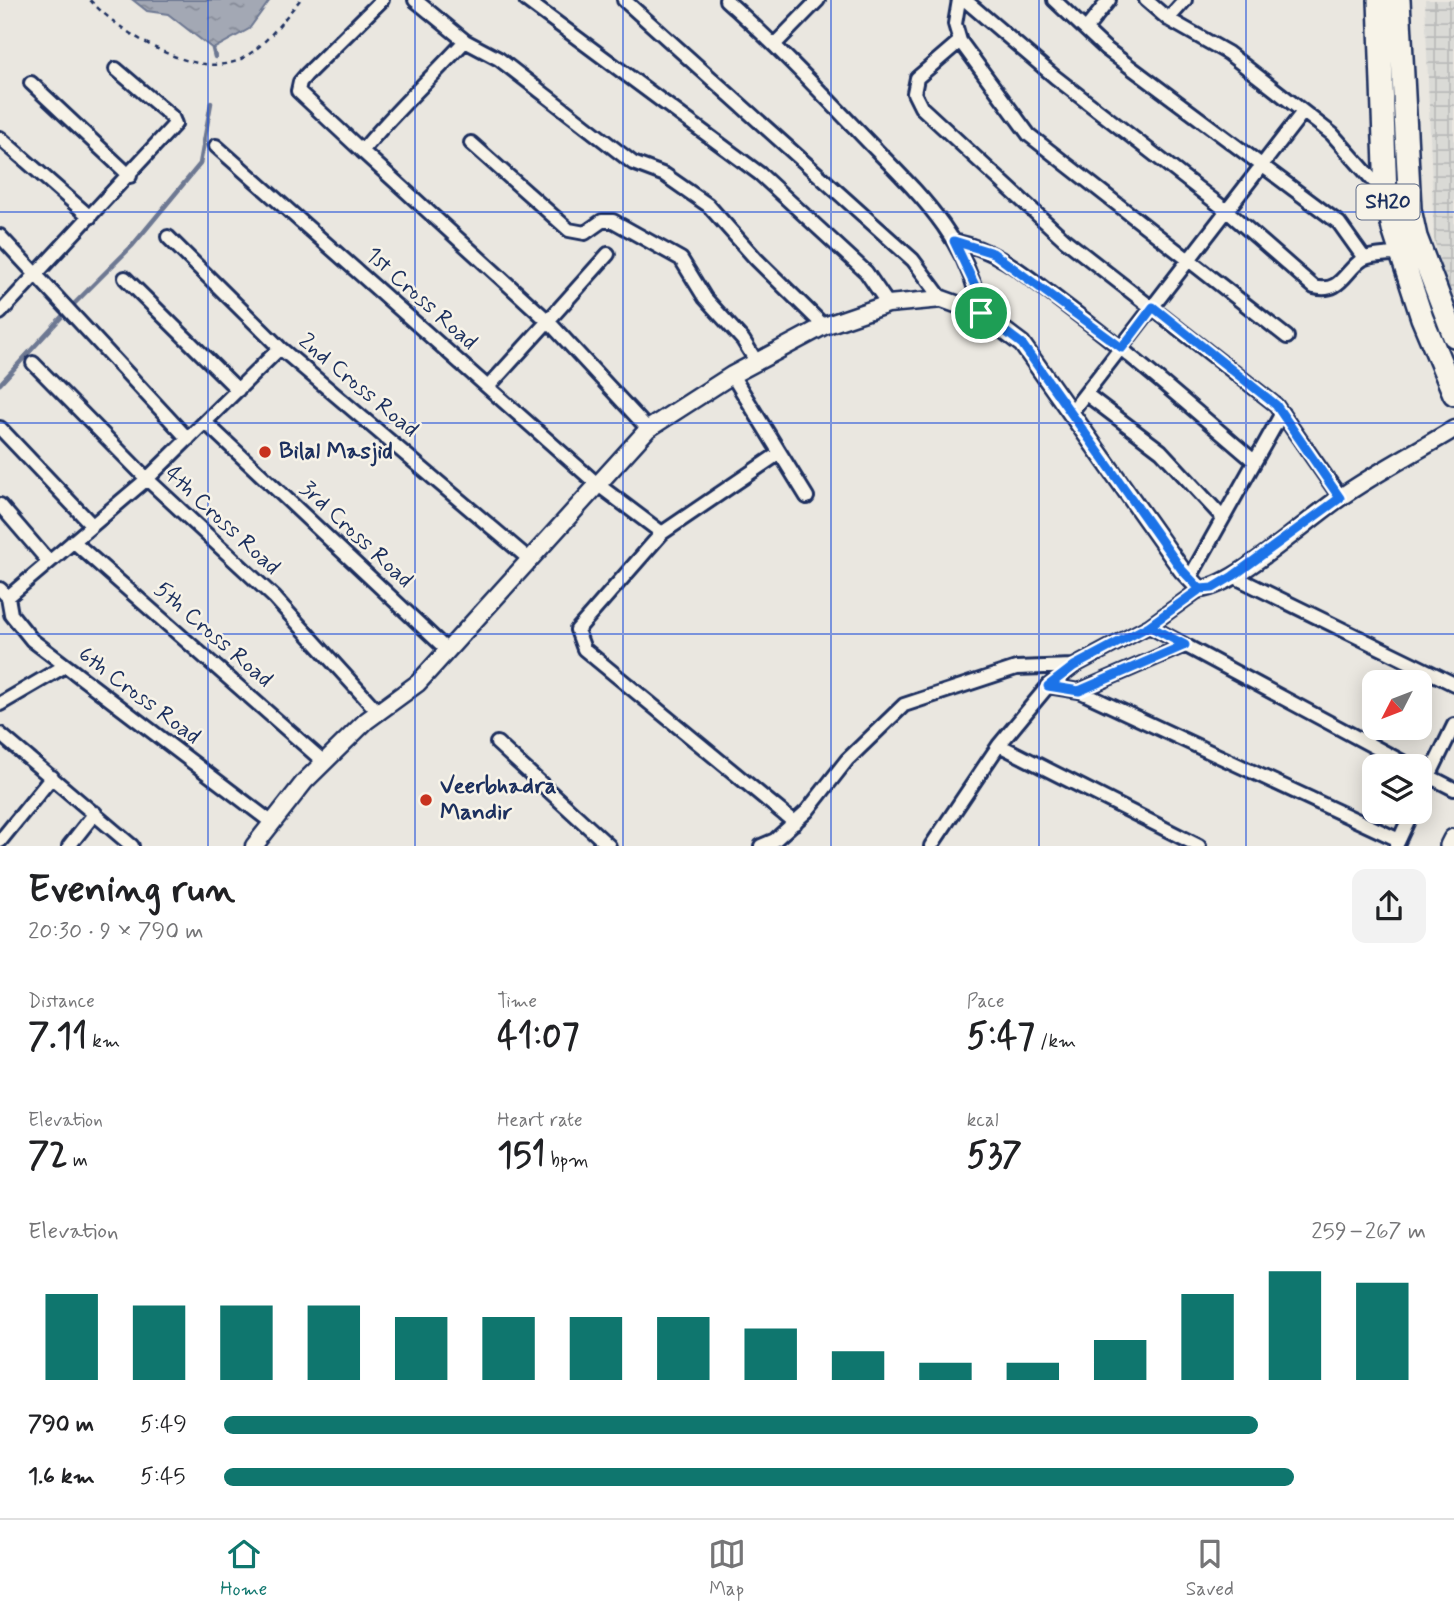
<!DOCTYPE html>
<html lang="en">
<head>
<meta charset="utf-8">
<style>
	:root { --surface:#fff; --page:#f2f2f2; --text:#202124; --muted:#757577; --line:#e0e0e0; --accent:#0f766e }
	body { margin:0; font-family:Mynerve,sans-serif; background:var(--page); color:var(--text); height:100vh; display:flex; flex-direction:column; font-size:26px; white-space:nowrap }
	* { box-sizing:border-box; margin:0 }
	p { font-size:23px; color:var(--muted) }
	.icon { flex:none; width:38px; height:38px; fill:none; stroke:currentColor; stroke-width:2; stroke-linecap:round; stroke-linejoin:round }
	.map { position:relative; height:846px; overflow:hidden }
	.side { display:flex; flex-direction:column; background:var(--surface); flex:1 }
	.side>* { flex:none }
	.needle { width:46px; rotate:228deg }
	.buttons { position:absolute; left:1362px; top:670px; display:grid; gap:14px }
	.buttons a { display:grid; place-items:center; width:70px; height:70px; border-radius:14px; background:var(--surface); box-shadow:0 4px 18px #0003; font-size:35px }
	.pin { position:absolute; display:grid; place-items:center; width:60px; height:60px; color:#fff; margin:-30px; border:4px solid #fff; border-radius:50%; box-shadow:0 2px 7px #0007 }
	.round { display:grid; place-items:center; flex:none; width:74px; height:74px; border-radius:14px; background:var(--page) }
	.head { display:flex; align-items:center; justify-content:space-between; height:119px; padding:0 28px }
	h1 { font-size:38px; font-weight:700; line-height:52px }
	.figures { display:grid; grid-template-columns:repeat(3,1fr); gap:10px; height:119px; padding:7px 28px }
	.figures div { display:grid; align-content:center }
	.figures b { font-size:35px; font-weight:700 }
	.figures small { font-size:19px; font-weight:400 }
	.figures p { font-size:19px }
	.chart { height:196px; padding:14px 28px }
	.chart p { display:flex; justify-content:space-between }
	.chart svg { width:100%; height:126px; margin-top:7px; stroke:var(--accent); stroke-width:6 }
	ul { padding:0 28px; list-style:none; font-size:23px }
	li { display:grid; grid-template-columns:112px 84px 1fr; align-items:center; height:52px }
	li i { height:18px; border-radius:9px; background:var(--accent) }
	.tab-bar { display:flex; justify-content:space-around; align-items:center; height:98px; border-top:2px solid var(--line); background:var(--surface); font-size:19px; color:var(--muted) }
	.tab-bar a { display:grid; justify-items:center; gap:4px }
	.tab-bar .active { color:var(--accent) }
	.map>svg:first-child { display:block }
</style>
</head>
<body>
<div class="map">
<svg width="1454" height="846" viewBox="0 0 1454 846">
	<defs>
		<pattern id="industrial-grid" width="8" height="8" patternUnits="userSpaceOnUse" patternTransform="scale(1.75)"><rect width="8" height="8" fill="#dadad6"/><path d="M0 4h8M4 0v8" fill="none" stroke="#babbba"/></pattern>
		<pattern id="water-ripples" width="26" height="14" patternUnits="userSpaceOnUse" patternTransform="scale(1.75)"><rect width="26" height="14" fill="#a3a8b4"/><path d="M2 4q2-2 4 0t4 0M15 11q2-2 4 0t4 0" fill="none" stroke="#848996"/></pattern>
	</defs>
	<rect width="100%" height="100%" fill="#eae7e0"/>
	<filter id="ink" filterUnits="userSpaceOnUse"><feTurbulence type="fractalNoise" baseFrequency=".0143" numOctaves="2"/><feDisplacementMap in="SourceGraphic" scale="14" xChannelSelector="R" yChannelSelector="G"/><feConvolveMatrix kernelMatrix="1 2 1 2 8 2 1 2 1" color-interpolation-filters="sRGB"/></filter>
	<g filter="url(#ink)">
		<path fill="url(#industrial-grid)" d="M1425 0H1454V297L1445 282 1434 239Z"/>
		<path fill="url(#water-ripples)" stroke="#6d7892" stroke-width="2" d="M133 0H270L249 29 213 49 168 14 147 11Z"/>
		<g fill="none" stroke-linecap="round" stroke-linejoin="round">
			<path stroke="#6d7892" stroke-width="4.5" d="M213 49 215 57
				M74 304 132 246 200 164 211 103
				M0 384 67 311"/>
			<g stroke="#1b2f5e" stroke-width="18">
				<path id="minor" d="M415 0 465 41 499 59 633 163 665 175 708 205 756 259 824 326
					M526 0 760 174 866 272 888 304
					M624 0 913 260 942 299
					M726 0C773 42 815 86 858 131 912 188 966 232 981 313
					M959 0 955 24 960 41 1029 135 1287 337
					M965 0 1055 77 1227 211 1314 287C1341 294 1344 271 1363 259 1372 254 1391 255 1401 253
					M1054 0 1105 48 1339 223 1364 258
					M1146 0 1168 19 1228 53 1332 134 1386 195
					M1168 19 1185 0
					M1086 29 1109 0
					M465 41C431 78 394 112 362 151L548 321 608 254
					M960 41 917 78 914 93 921 107 1065 240 1276 405 1340 497
					M775 44 818 0
					M31 83 130 176
					M0 138 90 217
					M471 143 569 230 585 233 602 221H613L681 259 705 298 743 340 756 361
					M216 146 597 484 662 533
					M362 151 298 91 300 82 306 75 382 0
					M0 236 188 439
					M168 237 280 348 529 559
					M954 241C1000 250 1032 280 1068 307 1133 356 1193 409 1254 461
					M125 278 238 390
					M0 313 175 124 172 117 116 69
					M33 363 147 479 274 597 379 713
					M732 375 807 497
					M488 387 548 321 648 429
					M1086 394 1161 451 1223 518
					M1072 411 1303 112
					M205 422 447 650
					M0 428 92 525
					M778 454 662 533 577 630 584 649 795 823
					M0 505 49 562
					M73 541 324 762
					M1233 576 1454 684
					M1189 579 1282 413
					M0 589 8 597 11 614 32 640 271 822
					M8 597 147 479 280 348
					M1149 626 1410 766
					M1048 686 1079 691 1399 840 1396 846
					M1079 691 1185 645
					M0 704 65 666
					M0 734 132 846
					M497 743 609 846
					M999 745 1199 846
					M1419 771 1454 789
					M1419 797 1454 725
					M1399 840 1412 812
					M0 841 52 777
					M69 846 95 813
					M761 846 775 840 807 811 847 760 904 705 1016 668 1073 666
					M931 846 999 745 1048 686 1074 666 1149 626 1200 589"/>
			</g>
			<g stroke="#1b2f5e" stroke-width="21">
				<path id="tertiary" d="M254 846 305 781 366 721 418 683 648 429 732 375 824 326 888 304 942 299 981 313 1022 344 1182 570 1200 589C1234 587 1307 520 1338 499 1375 473 1416 452 1454 429"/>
			</g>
			<g stroke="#1b2f5e" stroke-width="26">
				<path id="primary" d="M1379 0 1386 195 1393 229 1422 318 1454 394
					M1399 0 1410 209 1416 237 1454 336
					M1451 846 1454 840"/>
			</g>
			<path stroke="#1b2f5e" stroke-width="2.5" stroke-dasharray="5 5" stroke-linecap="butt" d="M90 0C120 33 199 83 243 58 266 45 283 20 300 0"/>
			<use href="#minor" stroke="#f7f3e8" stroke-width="12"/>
			<use href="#tertiary" stroke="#f7f3e8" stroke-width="16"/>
			<use href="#primary" stroke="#f7f3e8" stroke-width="21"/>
		</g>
	</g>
	<g fill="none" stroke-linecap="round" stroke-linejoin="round" filter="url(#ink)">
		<g stroke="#fff" stroke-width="14">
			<path id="route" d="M981 313 1022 344 1182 570 1200 589 1149 626 1074 666 1048 686 1079 691 1185 645 1149 626 1200 589 1213 588 1233 576 1340 498 1276 405 1153 307 1122 348 993 253 954 241 977 290 981 313"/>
		</g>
		<use href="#route" stroke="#1a73e8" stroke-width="9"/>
	</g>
	<path fill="none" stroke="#1d4ed8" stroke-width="2" stroke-opacity="0.55" d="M208 0V846M415 0V846M623 0V846M831 0V846M1039 0V846M1246 0V846M0 212H1454M0 423H1454M0 634H1454"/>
	<g fill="#c8321e" stroke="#f7f3e8" stroke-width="2.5">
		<circle cx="265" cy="452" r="7"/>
		<circle cx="426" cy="800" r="7"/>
	</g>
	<g text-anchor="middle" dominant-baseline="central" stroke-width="5" stroke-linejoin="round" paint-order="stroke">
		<rect fill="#f7f3e8" stroke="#5d6a87" stroke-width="2" x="1356.5" y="184.5" width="63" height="35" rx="5"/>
		<g font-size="21" font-weight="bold" fill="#1b2f5e">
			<text x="1388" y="202">SH20</text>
		</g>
		<g font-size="23" fill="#1b2f5e" stroke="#f7f3e8">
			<text transform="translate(421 299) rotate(42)">1st Cross Road</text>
			<text transform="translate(358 386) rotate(40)">2nd Cross Road</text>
			<text transform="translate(222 521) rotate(43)">4th Cross Road</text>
			<text transform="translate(356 535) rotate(43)">3rd Cross Road</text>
			<text transform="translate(213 635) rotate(41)">5th Cross Road</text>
			<text transform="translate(139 696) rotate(37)">6th Cross Road</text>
		</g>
		<g font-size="23" font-weight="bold" fill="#1b2f5e" stroke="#f7f3e8" text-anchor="start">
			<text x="279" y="452">Bilal Masjid</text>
			<text x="440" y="787">Veerbhadra<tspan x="440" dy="26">Mandir</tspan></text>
		</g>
	</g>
</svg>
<div class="buttons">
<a><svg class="needle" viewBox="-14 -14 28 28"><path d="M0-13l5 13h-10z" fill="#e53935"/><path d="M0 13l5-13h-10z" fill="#757577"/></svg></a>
<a><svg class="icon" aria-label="layers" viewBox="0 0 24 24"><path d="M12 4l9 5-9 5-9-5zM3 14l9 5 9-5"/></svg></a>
</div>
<div class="pin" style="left:981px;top:313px;background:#1e9e55"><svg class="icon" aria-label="arrive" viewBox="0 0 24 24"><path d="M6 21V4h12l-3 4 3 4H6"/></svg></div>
</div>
<section class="side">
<div class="head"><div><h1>Evening run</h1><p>20:30 · 9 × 790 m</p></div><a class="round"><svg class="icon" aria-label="share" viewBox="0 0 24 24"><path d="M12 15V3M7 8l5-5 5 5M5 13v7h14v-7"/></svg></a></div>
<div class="figures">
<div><p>Distance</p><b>7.11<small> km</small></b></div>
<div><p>Time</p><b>41:07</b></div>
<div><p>Pace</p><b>5:47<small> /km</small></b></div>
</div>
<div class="figures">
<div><p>Elevation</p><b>72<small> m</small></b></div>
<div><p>Heart rate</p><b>151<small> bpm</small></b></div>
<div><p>kcal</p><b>537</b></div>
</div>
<div class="chart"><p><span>Elevation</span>259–267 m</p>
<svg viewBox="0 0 160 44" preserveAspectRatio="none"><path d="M5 44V14M15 44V18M25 44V18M35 44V18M45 44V22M55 44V22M65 44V22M75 44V22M85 44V26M95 44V34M105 44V38M115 44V38M125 44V30M135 44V14M145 44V6M155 44V10"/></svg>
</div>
<ul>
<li><b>790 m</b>5:49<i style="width:86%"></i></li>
<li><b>1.6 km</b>5:45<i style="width:89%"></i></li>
</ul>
</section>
<nav class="tab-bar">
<a class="active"><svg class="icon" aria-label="home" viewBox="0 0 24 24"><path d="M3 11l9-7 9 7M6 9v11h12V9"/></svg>Home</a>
<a><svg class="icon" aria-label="map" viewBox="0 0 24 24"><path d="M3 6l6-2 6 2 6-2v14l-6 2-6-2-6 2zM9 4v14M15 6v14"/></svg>Map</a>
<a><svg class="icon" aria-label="saved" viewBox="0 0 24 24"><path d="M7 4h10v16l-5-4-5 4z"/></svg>Saved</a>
</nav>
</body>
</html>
